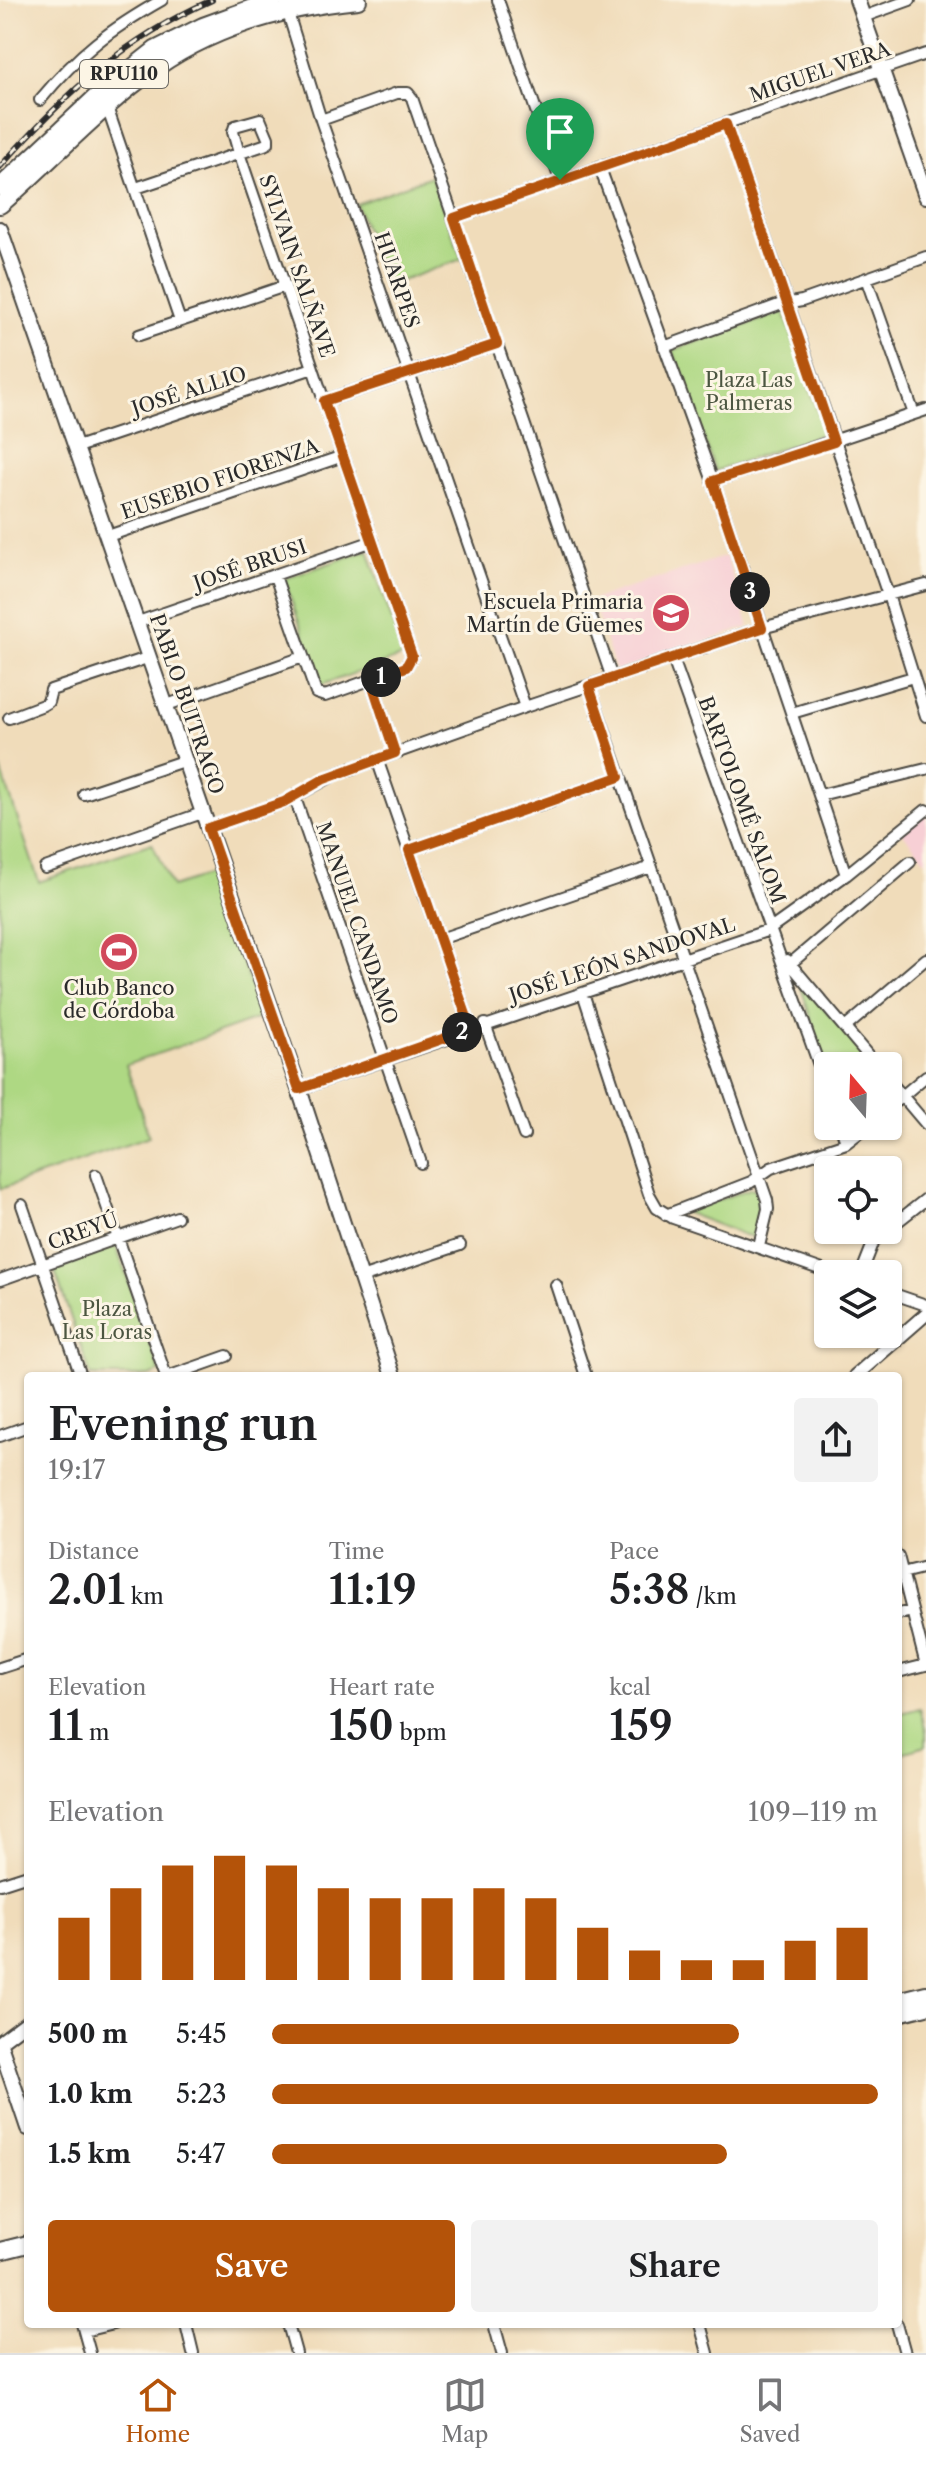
<!DOCTYPE html>
<html lang="en">
<head>
<meta charset="utf-8">
<style>
	:root { --surface:#fff; --page:#f2f2f2; --text:#202124; --muted:#757577; --line:#e0e0e0; --accent:#b45309 }
	body { margin:0; font-family:"Libre Caslon Text",serif; background:var(--page); color:var(--text); height:100vh; display:flex; flex-direction:column; font-size:30px; white-space:nowrap }
	* { box-sizing:border-box; margin:0 }
	p { font-size:26px; color:var(--muted) }
	.icon { flex:none; width:44px; height:44px; fill:none; stroke:currentColor; stroke-width:2; stroke-linecap:round; stroke-linejoin:round }
	.map { position:relative; flex:1; overflow:hidden }
	.details { position:absolute; left:24px; top:1372px; width:878px; height:956px; display:flex; flex-direction:column; background:var(--surface); border-radius:8px; box-shadow:0 2px 6px #0004 }
	.details>* { flex:none }
	.needle { width:52px; rotate:341deg }
	.controls { position:absolute; left:814px; top:1052px; display:grid; gap:16px }
	.controls a { display:grid; place-items:center; width:88px; height:88px; border-radius:8px; background:var(--surface); box-shadow:0 2px 6px #0004; font-size:40px }
	.pin { position:absolute; display:grid; place-items:center; width:68px; height:68px; color:#fff; margin:-82px -34px; border-radius:50% 50% 50% 0; rotate:-45deg; box-shadow:0 0 8px #0007 }
	.pin .icon { rotate:45deg }
	.km { position:absolute; width:40px; height:40px; margin:-20px; border-radius:50%; background:#222; color:#fff; font-size:22px; line-height:40px; text-align:center }
	.round { display:grid; place-items:center; flex:none; width:84px; height:84px; border-radius:8px; background:var(--page) }
	.overview { display:flex; align-items:center; justify-content:space-between; height:136px; padding:0 24px }
	h1 { font-size:44px; font-weight:600; line-height:60px }
	.stats { display:grid; grid-template-columns:repeat(3,1fr); gap:12px; height:136px; padding:8px 24px }
	.stats div { display:grid; align-content:center }
	.stats b { font-size:40px; font-weight:600 }
	.stats small { font-size:22px; font-weight:400 }
	.stats p { font-size:22px }
	.chart { height:224px; padding:16px 24px }
	.chart p { display:flex; justify-content:space-between }
	.chart svg { width:100%; height:144px; margin-top:8px; stroke:var(--accent); stroke-width:6 }
	.cta { display:flex; gap:16px; margin-top:auto; padding:16px 24px }
	.cta a { flex:1; height:92px; border-radius:8px; background:var(--accent); color:#fff; font-size:32px; font-weight:600; line-height:92px; text-align:center }
	.cta a+a { background:var(--page); color:var(--text) }
	ul { padding:0 24px; list-style:none; font-size:26px }
	li { display:grid; grid-template-columns:128px 96px 1fr; align-items:center; height:60px }
	li i { height:20px; border-radius:10px; background:var(--accent) }
	.tab-bar { display:flex; justify-content:space-around; align-items:center; height:112px; border-top:2px solid var(--line); background:var(--surface); font-size:22px; color:var(--muted) }
	.tab-bar a { display:grid; justify-items:center; gap:4px }
	.tab-bar .on { color:var(--accent) }
	.map>svg:first-child { display:block }
</style>
</head>
<body>
<div class="map">
<svg width="926" height="2353" viewBox="0 0 926 2353">
	<rect width="100%" height="100%" fill="#fcf5e5"/>
	<filter id="ink" filterUnits="userSpaceOnUse"><feTurbulence type="fractalNoise" baseFrequency=".0125" numOctaves="2"/><feDisplacementMap in="SourceGraphic" scale="16" xChannelSelector="R" yChannelSelector="G"/><feConvolveMatrix kernelMatrix="1 2 1 2 8 2 1 2 1" color-interpolation-filters="sRGB"/></filter>
	<filter id="wash" filterUnits="userSpaceOnUse"><feTurbulence type="fractalNoise" baseFrequency=".006" numOctaves="4" result="noise"/><feDisplacementMap in="SourceGraphic" scale="32" xChannelSelector="R" yChannelSelector="G"/><feGaussianBlur stdDeviation="1.8" result="paint"/><feColorMatrix in="noise" values="0 0 0 0 0 0 0 0 0 0 0 0 0 0 0 0 0 1.4 0 .05"/><feComposite in="paint" operator="in"/></filter>
	<g filter="url(#wash)">
		<rect width="100%" height="100%" fill="#f0dcba"/>
		<path fill="#f7cfd5" d="M726 556 749 627 616 671 592 600Z
			M926 808V861L899 829Z"/>
		<path fill="#aed883" stroke="#6c8257" stroke-width="2" d="M431 176 462 259 387 286 356 204Z
			M784 312 825 433 715 471 673 350Z
			M368 550 404 656 321 685 284 579Z
			M0 766 39 882 152 843 172 887 211 874 262 1017 126 1065 149 1137 0 1189Z
			M805 986 874 1066H828V1073L801 987Z
			M752 1188 759 1193 763 1206 752 1238 684 1212Z
			M116 1246 160 1372 149 1376H91L54 1269Z
			M920 1708 926 1731V1746L898 1754V1714Z"/>
	</g>
	<g filter="url(#ink)">
		<g fill="none" stroke-linecap="round" stroke-linejoin="round">
			<g stroke="#494640" stroke-width="14">
				<path id="minor" d="M284 0 321 120 525 707
					M498 0 560 180
					M863 17 910 0
					M40 100C79 53 109 30 162 0
					M107 107 180 321
					M321 120 397 93H408L412 98 612 678
					M726 124 888 595 926 716
					M600 168 713 481 846 875
					M136 188 264 145 268 143V138L260 119 235 126 233 132 239 153C267 236 297 318 324 401L412 656 406 667 325 696 316 693 275 576
					M454 218 926 54
					M866 278 914 414
					M139 335 285 286
					M664 347 779 305 802 301 926 257
					M324 401 497 344
					M77 447 313 368
					M713 481 926 410
					M108 536 343 456
					M138 622 373 541
					M673 659 828 1090
					M371 680 395 753
					M589 686 767 1200 768 1209 759 1246
					M167 705 303 657
					M792 713 913 677
					M9 718 43 705 48 702 51 690 150 657
					M377 759 471 1029
					M84 794 186 760
					M820 795 926 769
					M295 798 421 1163
					M208 828 284 802 334 775 525 707 762 628 926 585
					M409 850 619 777
					M45 868 202 813
					M440 939 651 867
					M787 960 877 1066
					M790 964 910 862
					M583 993 649 1194 657 1208 673 1218 834 1274
					M485 1024 524 1135
					M846 1027 926 959
					M888 1079 926 1124
					M299 1089 769 930 846 875 926 810
					M888 1108 926 1076
					M841 1126 846 1143
					M96 1175 166 1376
					M22 1205 81 1376
					M666 1215 751 1182 771 1168 846 1143 868 1126
					M888 1229 926 1199
					M861 1274 874 1241 887 1230
					M361 1278 460 1245
					M0 1280 177 1217
					M556 1285 586 1376
					M888 1292 926 1305
					M170 1376 227 1356
					M0 1436 28 1426
					M898 1556 926 1665
					M902 1573 926 1567
					M898 1614 912 1611
					M0 1668 28 1659
					M898 1672 926 1665
					M0 1884 28 1875
					M82 2324 90 2353
					M186 2324 193 2353
					M288 2324 296 2353
					M494 2324 502 2353
					M700 2324 708 2353
					M897 2324 905 2353
					M84 2331 113 2324"/>
			</g>
			<g stroke="#494640" stroke-width="16">
				<path id="tertiary" d="M855 1376 926 1314
					M0 2042 28 2021"/>
			</g>
			<g stroke="#494640" stroke-width="18">
				<path id="secondary" d="M857 0 926 196
					M0 229 299 1089 393 1376
					M0 2045 28 2128"/>
			</g>
			<g stroke="#494640" stroke-width="20">
				<path id="primary" d="M0 187 98 95 155 50 203 26 274 0
					M0 205C52 160 100 107 157 67 216 26 288 7 358 0
					M898 2001 926 1994
					M898 2013 926 2006
					M0 2251 28 2244"/>
			</g>
			<use href="#minor" stroke="#fff" stroke-width="10"/>
			<use href="#tertiary" stroke="#fff" stroke-width="12"/>
			<use href="#secondary" stroke="#fff" stroke-width="14"/>
			<use href="#primary" stroke="#fff" stroke-width="16"/>
			<g stroke="#2b2b2b" stroke-width="6">
				<path id="rail" d="M0 167C65 94 122 40 212 0"/>
			</g>
			<use href="#rail" stroke="#fcf5e5" stroke-width="3" stroke-dasharray="9" stroke-linecap="butt"/>
		</g>
	</g>
	<g fill="none" stroke-linecap="round" stroke-linejoin="round" filter="url(#ink)">
		<g stroke="#fff" stroke-width="16">
			<path id="route" d="M726 124 834 442 713 481 762 628 589 686 619 777 409 850 471 1029 299 1089 208 828 284 802 324 779 395 753 371 680 406 667 412 656 324 401 497 344 454 218Z"/>
		</g>
		<use href="#route" stroke="#b45309" stroke-width="10"/>
	</g>
	<defs>
		<g id="school-disc" transform="scale(2)"><circle r="9.5" fill="#d1495b" stroke="#fcf5e5"/><path d="M0-5L7-2L0 1L-7-2ZM-4 1L0 2.5L4 1V4Q0 6-4 4Z" fill="#fff"/></g>
		<g id="stadium-disc" transform="scale(2)"><circle r="9.5" fill="#d1495b" stroke="#fcf5e5"/><path d="M0-5a6.5 5 0 1 0 0 10a6.5 5 0 1 0 0-10ZM-3.5-1.8h7v3.6h-7Z" fill="#fff"/></g>
	</defs>
	<g fill-rule="evenodd">
		<use href="#school-disc" x="671" y="613"/>
		<use href="#stadium-disc" x="119" y="952"/>
	</g>
	<g text-anchor="middle" dominant-baseline="central" stroke-width="6" stroke-linejoin="round" paint-order="stroke">
		<rect fill="#fcf5e5" stroke="#6a6863" stroke-width="2" x="80" y="60" width="88" height="28" rx="6"/>
		<g font-size="18" font-weight="bold" fill="#2b2b2b">
			<text x="124" y="74">RPU110</text>
		</g>
		<g font-size="20" fill="#2b2b2b" stroke="#fcf5e5">
			<text transform="translate(820 72) rotate(-19)">MIGUEL VERA</text>
			<text transform="translate(297 266) rotate(71)">SYLVAIN SALÑAVE</text>
			<text transform="translate(397 280) rotate(71)">HUARPES</text>
			<text transform="translate(189 391) rotate(-18)">JOSÉ ALLIO</text>
			<text transform="translate(220 479) rotate(-19)">EUSEBIO FIORENZA</text>
			<text transform="translate(250 565) rotate(-19)">JOSÉ BRUSI</text>
			<text transform="translate(187 704) rotate(71)">PABLO BUITRAGO</text>
			<text transform="translate(742 800) rotate(70)">BARTOLOMÉ SALOM</text>
			<text transform="translate(357 923) rotate(71)">MANUEL CANDAMO</text>
			<text transform="translate(622 960) rotate(-18)">JOSÉ LEÓN SANDOVAL</text>
			<text transform="translate(83 1231) rotate(-20)">CREYÚ</text>
		</g>
		<g font-size="20" fill="#4c5641" stroke="#fcf5e5">
			<text x="749" y="380">Plaza Las<tspan x="749" dy="23">Palmeras</tspan></text>
			<text x="107" y="1309">Plaza<tspan x="107" dy="23">Las Loras</tspan></text>
		</g>
		<g font-size="20" fill="#2b2b2b" stroke="#fcf5e5" text-anchor="end">
			<text x="643" y="602">Escuela Primaria<tspan x="643" dy="23">Martín de Güemes</tspan></text>
			<text x="119" y="988" text-anchor="middle">Club Banco<tspan x="119" dy="23">de Córdoba</tspan></text>
		</g>
	</g>
</svg>
<div class="controls">
<a><svg class="needle" viewBox="-14 -14 28 28"><path d="M0-13l5 13h-10z" fill="#e53935"/><path d="M0 13l5-13h-10z" fill="#757577"/></svg></a>
<a><svg class="icon" aria-label="locate" viewBox="0 0 24 24"><circle cx="12" cy="12" r="6"/><path d="M12 2v4M12 18v4M2 12h4M18 12h4"/></svg></a>
<a><svg class="icon" aria-label="layers" viewBox="0 0 24 24"><path d="M12 4l9 5-9 5-9-5zM3 14l9 5 9-5"/></svg></a>
</div>
<div class="pin" style="left:560px;top:180px;background:#1e9e55"><svg class="icon" aria-label="arrive" viewBox="0 0 24 24"><path d="M6 21V4h12l-3 4 3 4H6"/></svg></div>
<b class="km" style="left:381px;top:677px">1</b>
<b class="km" style="left:462px;top:1032px">2</b>
<b class="km" style="left:750px;top:592px">3</b>
<section class="details">
<div class="overview"><div><h1>Evening run</h1><p>19:17</p></div><a class="round"><svg class="icon" aria-label="share" viewBox="0 0 24 24"><path d="M12 15V3M7 8l5-5 5 5M5 13v7h14v-7"/></svg></a></div>
<div class="stats">
<div><p>Distance</p><b>2.01<small> km</small></b></div>
<div><p>Time</p><b>11:19</b></div>
<div><p>Pace</p><b>5:38<small> /km</small></b></div>
</div>
<div class="stats">
<div><p>Elevation</p><b>11<small> m</small></b></div>
<div><p>Heart rate</p><b>150<small> bpm</small></b></div>
<div><p>kcal</p><b>159</b></div>
</div>
<div class="chart"><p><span>Elevation</span>109–119 m</p>
<svg viewBox="0 0 160 44" preserveAspectRatio="none"><path d="M5 44V25M15 44V16M25 44V9M35 44V6M45 44V9M55 44V16M65 44V19M75 44V19M85 44V16M95 44V19M105 44V28M115 44V35M125 44V38M135 44V38M145 44V32M155 44V28"/></svg>
</div>
<ul>
<li><b>500 m</b>5:45<i style="width:77%"></i></li>
<li><b>1.0 km</b>5:23<i style="width:100%"></i></li>
<li><b>1.5 km</b>5:47<i style="width:75%"></i></li>
</ul>
<div class="cta"><a>Save</a><a>Share</a></div>
</section>
</div>
<nav class="tab-bar">
<a class="on"><svg class="icon" aria-label="home" viewBox="0 0 24 24"><path d="M3 11l9-7 9 7M6 9v11h12V9"/></svg>Home</a>
<a><svg class="icon" aria-label="map" viewBox="0 0 24 24"><path d="M3 6l6-2 6 2 6-2v14l-6 2-6-2-6 2zM9 4v14M15 6v14"/></svg>Map</a>
<a><svg class="icon" aria-label="saved" viewBox="0 0 24 24"><path d="M7 4h10v16l-5-4-5 4z"/></svg>Saved</a>
</nav>
</body>
</html>
